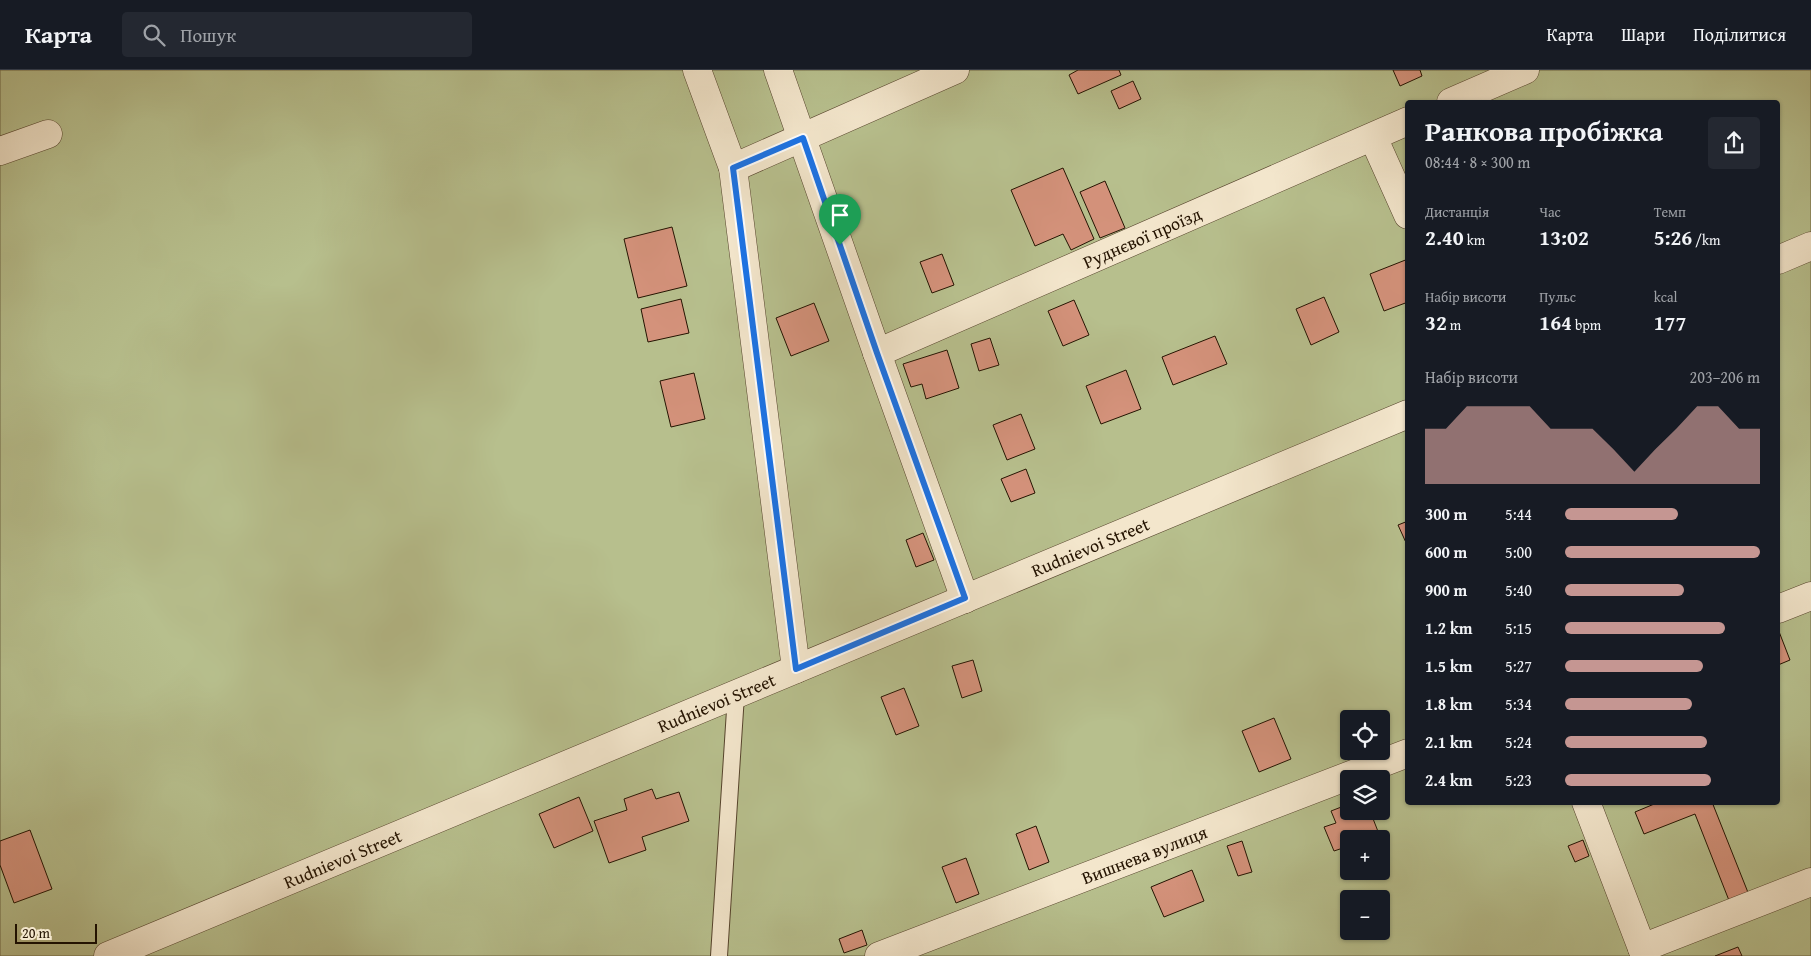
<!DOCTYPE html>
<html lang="uk">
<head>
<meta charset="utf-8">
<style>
	:root { --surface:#171b24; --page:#242831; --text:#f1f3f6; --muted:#9ea1a6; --line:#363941; --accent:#c59692 }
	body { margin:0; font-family:"Gentium Book Plus",serif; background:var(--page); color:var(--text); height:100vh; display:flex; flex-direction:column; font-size:19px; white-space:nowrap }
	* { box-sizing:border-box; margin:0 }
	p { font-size:16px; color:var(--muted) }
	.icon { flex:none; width:28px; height:28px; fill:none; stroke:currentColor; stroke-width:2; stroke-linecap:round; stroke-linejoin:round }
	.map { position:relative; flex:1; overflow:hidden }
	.side { position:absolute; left:1405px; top:30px; width:375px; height:705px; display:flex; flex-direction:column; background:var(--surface); border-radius:5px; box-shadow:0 1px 4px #0004 }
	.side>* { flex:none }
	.fabs { position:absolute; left:1340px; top:640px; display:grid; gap:10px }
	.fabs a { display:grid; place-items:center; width:50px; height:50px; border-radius:5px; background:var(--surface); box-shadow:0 1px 4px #0004; font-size:25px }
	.scale { position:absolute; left:15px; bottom:12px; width:82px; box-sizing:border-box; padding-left:5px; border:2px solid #241301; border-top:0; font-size:14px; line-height:18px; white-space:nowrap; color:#241301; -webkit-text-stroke:4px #f3e6cc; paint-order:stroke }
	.pin { position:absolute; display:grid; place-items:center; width:42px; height:42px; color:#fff; margin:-51px -21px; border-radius:50% 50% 50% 0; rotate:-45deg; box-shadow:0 0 5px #0007 }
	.pin .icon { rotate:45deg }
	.round { display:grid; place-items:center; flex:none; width:52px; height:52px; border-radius:5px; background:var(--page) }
	.overview { display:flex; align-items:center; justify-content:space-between; height:85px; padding:0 20px }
	h1 { font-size:28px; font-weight:700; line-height:38px }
	.metrics { display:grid; grid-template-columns:repeat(3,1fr); gap:8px; height:85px; padding:5px 20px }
	.metrics div { display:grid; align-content:center }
	.metrics b { font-size:21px; font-weight:700 }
	.metrics small { font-size:14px; font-weight:400 }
	.metrics p { font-size:14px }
	.chart { height:140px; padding:10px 20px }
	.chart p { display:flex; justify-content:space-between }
	.chart svg { width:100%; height:90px; margin-top:5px; fill:var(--accent); opacity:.7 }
	ul { padding:0 20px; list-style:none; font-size:16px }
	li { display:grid; grid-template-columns:80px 60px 1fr; align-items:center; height:38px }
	li i { height:12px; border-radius:6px; background:var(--accent) }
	header { display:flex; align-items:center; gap:30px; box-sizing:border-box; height:70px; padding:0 25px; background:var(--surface); border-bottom:1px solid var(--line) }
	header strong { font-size:24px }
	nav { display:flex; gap:28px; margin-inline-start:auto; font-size:18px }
	.search { width:350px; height:45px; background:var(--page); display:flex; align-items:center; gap:12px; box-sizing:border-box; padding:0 18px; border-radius:5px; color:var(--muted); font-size:19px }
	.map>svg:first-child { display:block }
</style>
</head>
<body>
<header>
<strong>Карта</strong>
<div class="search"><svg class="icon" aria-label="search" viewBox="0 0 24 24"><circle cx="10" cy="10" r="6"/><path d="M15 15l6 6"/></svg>Пошук</div>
<nav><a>Карта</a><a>Шари</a><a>Поділитися</a></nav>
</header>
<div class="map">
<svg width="1811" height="886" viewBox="0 0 1811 886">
	<rect width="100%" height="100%" fill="#ecd8b1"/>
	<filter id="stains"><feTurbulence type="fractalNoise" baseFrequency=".004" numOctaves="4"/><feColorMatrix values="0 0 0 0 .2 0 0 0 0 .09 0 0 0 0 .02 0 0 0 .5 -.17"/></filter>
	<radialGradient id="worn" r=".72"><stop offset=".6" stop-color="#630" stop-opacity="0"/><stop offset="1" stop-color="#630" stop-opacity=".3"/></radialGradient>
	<path fill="#b7bf8d" stroke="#6e6947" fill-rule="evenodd" d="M0 0H1811V886H0ZM1408 32H1778V732H1408ZM1349 649H1381V681H1349ZM1349 709H1381V741H1349ZM1349 769H1381V801H1349ZM1349 829H1381V861H1349Z"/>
	<path fill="#d4927b" stroke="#241301" d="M1078 0H1119L1121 5 1078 24 1069 5Z
		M1393 0H1420L1422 6 1400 16Z
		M1133 11 1141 29 1119 39 1111 21Z
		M1063 98 1094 169 1071 180 1063 164 1035 176 1011 120Z
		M1105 111 1125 158 1100 168 1080 122Z
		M672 157 687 216 638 228 624 169Z
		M942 184 954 215 932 223 920 192Z
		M1408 189V232L1384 241 1370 204Z
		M1324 227 1339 262 1311 275 1296 239Z
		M681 229 689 263 648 272 641 239Z
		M1074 230 1089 265 1063 276 1048 241Z
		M814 233 829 271 791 286 776 248Z
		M1215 266 1227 294 1173 315 1162 287Z
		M990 268 999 295 979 301 971 274Z
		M947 280 959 318 926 329 922 314 911 317 903 294Z
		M1126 300 1141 339 1101 354 1086 316Z
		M694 303 705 349 671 357 660 311Z
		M1021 344 1035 379 1007 390 993 355Z
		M1026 399 1035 423 1011 432 1001 409Z
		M1408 451V477L1398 455Z
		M923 463 934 490 916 497 906 470Z
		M1778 559 1790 590 1778 595Z
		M973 590 982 621 962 628 952 596Z
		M904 618 919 656 896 665 881 627Z
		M1274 648 1291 689 1259 702 1242 661Z
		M652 719 656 729 679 722 689 751 642 767 646 780 609 793 594 751 627 740 624 729Z
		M579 727 593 761 554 778 539 744Z
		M1659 732H1712L1749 825 1730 833 1695 744 1644 764 1635 742Z
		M1349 734V741H1370L1379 764 1366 769H1349V776L1334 781 1324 757 1336 753 1331 741Z
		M1036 756 1049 792 1029 800 1016 764Z
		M30 760 52 819 14 833 0 795V771Z
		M1583 770 1589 786 1575 792 1568 776Z
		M1242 771 1252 802 1238 806 1227 776Z
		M966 788 979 824 956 833 942 797Z
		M1192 800 1204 831 1164 847 1151 817Z
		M862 860 867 875 844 883 839 869Z
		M1738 877 1742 886H1715Z"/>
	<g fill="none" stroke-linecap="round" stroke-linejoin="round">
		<g stroke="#56442d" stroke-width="18">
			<path id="service" d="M719 886 736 625"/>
		</g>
		<g stroke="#56442d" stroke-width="29">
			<g id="minor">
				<path d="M697 0 733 98 796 599"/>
				<path d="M778 0 877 283 965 529"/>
				<path d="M1451 32 1525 0"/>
				<path d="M1373 67 1408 145"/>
				<path d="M0 81 48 64"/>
				<path d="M733 98 955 0"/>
				<path d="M1778 190 1811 176"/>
				<path id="s1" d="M877 283 1408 51"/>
				<path d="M1778 539 1811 526"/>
				<path d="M1586 732 1645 886"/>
				<path d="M1642 878 1811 812"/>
				<path id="s2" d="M108 886 1408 344"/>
				<path id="s3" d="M879 886 1408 683"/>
			</g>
		</g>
		<use href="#service" stroke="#f3e6cc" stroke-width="16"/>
		<use href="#minor" stroke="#f3e6cc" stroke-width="28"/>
	</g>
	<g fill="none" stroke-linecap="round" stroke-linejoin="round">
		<g stroke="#fff" stroke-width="10">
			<path id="route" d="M803 68 877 283 965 528 796 599 733 98Z"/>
		</g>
		<use href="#route" stroke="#1a73e8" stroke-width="6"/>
	</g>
	<g text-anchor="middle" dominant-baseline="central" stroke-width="5" stroke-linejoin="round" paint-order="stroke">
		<g font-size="18" fill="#241301" stroke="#f3e6cc">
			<text stroke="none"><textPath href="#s1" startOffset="289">Руднєвої проїзд</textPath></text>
			<text stroke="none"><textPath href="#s2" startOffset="1064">Rudnievoi Street</textPath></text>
			<text stroke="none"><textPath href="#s2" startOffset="659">Rudnievoi Street</textPath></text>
			<text stroke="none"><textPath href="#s3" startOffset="284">Вишнева вулиця</textPath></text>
			<text stroke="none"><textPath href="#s2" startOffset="254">Rudnievoi Street</textPath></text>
		</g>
	</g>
	<rect width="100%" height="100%" filter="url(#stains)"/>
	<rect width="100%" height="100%" fill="url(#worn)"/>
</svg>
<div class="fabs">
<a><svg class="icon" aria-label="locate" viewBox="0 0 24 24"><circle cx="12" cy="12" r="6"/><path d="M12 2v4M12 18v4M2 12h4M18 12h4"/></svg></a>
<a><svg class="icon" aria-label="layers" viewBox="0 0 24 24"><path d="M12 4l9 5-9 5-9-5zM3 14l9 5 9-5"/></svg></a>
<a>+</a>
<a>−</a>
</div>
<div class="scale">20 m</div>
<div class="pin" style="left:840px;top:175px;background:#1e9e55"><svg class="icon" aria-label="arrive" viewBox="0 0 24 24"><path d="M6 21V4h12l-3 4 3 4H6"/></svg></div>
<section class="side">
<div class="overview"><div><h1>Ранкова пробіжка</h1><p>08:44 · 8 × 300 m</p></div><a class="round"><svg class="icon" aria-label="share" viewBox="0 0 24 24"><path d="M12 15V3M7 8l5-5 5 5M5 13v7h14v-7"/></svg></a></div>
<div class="metrics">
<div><p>Дистанція</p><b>2.40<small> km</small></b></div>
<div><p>Час</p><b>13:02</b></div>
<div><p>Темп</p><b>5:26<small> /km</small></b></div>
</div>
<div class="metrics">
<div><p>Набір висоти</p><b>32<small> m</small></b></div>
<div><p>Пульс</p><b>164<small> bpm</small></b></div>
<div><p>kcal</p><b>177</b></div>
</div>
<div class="chart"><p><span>Набір висоти</span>203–206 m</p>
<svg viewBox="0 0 160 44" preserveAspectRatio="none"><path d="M0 44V17L10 17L20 6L30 6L40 6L50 6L60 17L70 17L80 17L90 27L100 38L110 27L120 17L130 6L140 6L150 17L160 17V44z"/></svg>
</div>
<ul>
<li><b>300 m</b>5:44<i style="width:58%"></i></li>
<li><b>600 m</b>5:00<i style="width:100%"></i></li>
<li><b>900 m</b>5:40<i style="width:61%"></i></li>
<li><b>1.2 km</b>5:15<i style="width:82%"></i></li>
<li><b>1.5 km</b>5:27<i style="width:71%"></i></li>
<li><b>1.8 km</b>5:34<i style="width:65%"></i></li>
<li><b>2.1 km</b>5:24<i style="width:73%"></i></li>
<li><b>2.4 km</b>5:23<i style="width:75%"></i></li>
</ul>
</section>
</div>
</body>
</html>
